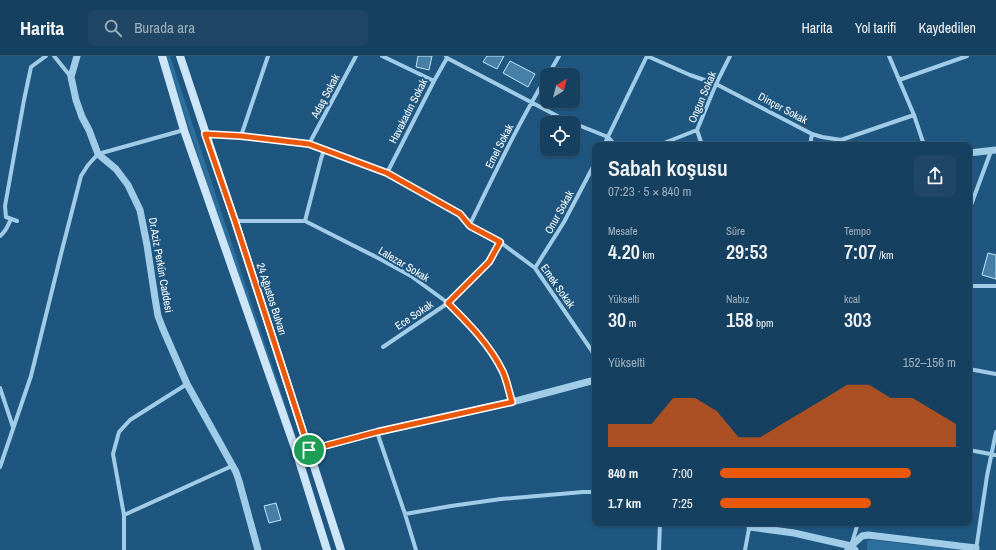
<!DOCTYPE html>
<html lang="tr">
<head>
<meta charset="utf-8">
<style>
	:root { --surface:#16405f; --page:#1f4765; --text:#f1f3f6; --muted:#9eafbd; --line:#355974; --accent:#ea580c }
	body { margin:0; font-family:"Archivo Narrow",sans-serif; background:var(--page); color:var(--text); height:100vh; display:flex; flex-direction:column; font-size:15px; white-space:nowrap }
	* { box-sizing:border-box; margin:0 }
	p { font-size:13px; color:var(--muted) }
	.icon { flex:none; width:22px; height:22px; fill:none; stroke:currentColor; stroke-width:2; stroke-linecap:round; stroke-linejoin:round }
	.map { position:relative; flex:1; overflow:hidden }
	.panel { position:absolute; left:592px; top:86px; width:380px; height:384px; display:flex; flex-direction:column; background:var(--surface); border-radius:8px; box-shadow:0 1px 3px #0004,0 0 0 1px var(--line) }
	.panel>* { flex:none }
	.needle { width:26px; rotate:36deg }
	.fabs { position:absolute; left:540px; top:12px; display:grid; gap:8px }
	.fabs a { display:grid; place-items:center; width:40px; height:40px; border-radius:8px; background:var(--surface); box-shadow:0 1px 3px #0004,0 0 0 1px var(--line); font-size:20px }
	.pin { position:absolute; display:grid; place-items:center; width:34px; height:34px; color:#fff; margin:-17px; border:2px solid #fff; border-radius:50%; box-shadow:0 1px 4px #0007 }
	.round { display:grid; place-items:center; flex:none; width:42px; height:42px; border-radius:8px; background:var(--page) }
	.summary { display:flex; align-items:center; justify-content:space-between; height:68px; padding:0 16px }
	h1 { font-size:22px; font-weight:600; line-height:30px }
	.figures { display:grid; grid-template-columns:repeat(3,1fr); gap:6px; height:68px; padding:4px 16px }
	.figures div { display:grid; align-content:center }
	.figures b { font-size:20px; font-weight:600 }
	.figures small { font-size:11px; font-weight:400 }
	.figures p { font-size:11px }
	.chart { height:112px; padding:8px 16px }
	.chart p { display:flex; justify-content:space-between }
	.chart svg { width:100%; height:72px; margin-top:4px; fill:var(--accent); opacity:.7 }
	ul { padding:0 16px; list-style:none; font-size:13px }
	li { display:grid; grid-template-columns:64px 48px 1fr; align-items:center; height:30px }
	li i { height:10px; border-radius:5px; background:var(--accent) }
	header { display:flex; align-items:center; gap:24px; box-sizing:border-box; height:56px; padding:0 20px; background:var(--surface); border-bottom:1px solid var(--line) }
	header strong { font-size:19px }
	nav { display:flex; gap:22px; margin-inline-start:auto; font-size:14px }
	.search { width:280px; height:36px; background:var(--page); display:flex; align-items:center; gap:10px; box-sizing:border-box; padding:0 14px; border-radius:8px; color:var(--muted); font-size:15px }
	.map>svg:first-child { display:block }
</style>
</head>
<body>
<header>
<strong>Harita</strong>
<div class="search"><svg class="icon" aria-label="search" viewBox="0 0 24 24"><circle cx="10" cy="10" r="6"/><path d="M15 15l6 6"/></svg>Burada ara</div>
<nav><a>Harita</a><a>Yol tarifi</a><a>Kaydedilen</a></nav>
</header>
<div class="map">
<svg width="996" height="494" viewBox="0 0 996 494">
	<rect width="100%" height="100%" fill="#1e567f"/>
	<path fill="#2d6f9c" d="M165 0H170L297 385 293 387Z
		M869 484H873L960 494H867V486Z"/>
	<path fill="#4680a9" stroke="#c5e3f6" d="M418 0H432L429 14 416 11Z
		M487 0H504L497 13 483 6Z
		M510 5 535 18 528 31 503 17Z
		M988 197 996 199V223L982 219Z
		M276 447 281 464 269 467 264 450Z"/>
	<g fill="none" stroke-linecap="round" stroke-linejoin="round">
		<path stroke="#a1cce8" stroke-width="4" d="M54 0 71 21
			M382 0 434 25
			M446 0 447 2 565 64 572 67
			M647 0 690 19 716 28 812 78 822 81 841 84 914 59
			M889 0 914 59 924 89
			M548 19 559 0
			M899 24 967 0
			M573 67 608 81 615 89
			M205 78 241 80 309 88 387 117 460 158 469 170 500 186 535 212 592 295 595 303
			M241 80 268 0
			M309 88 356 0
			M604 89 647 0
			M659 89 697 74
			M702 89 697 74 716 28 730 0
			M810 89 812 78
			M387 117 434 25 447 2
			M969 161 971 149 991 95
			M17 165 6 161 5 150 24 44 31 11 46 0
			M235 165H305L380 203 411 220 448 247 469 268 489 292 503 317 512 346
			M305 165 321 103 324 94
			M469 170C494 119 518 68 547 20
			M0 180C6 176 8 169 11 163
			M535 212 564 166 595 107
			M969 230H996
			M383 291 448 247 489 206 500 186
			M969 313 996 318
			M0 332 13 371
			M377 376 405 458 416 494
			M969 394 996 399
			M0 411 31 320 62 194 81 120 88 109 98 98 184 74
			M405 458 451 450 501 443 583 436H595
			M124 459 232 410
			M124 494V459L113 398 119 376 130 364 187 328
			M659 494 660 467
			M745 494 750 467
			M846 494 851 490 858 467
			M976 494 987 420 996 376"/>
		<path stroke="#a1cce8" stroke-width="7" d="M77 0 71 21 76 44 82 61 89 74 98 98 116 113 128 129 140 154 147 189 155 242 158 260 163 273 187 328 236 416 239 425 258 494
			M969 97 996 94
			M297 398 377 376 512 346 595 324
			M750 471 794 477 851 490 855 494
			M851 490 862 480 868 479 976 492"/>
		<path stroke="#cce5f7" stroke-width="8" d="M162 0 184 74 297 398 327 494
			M180 0 235 165 341 494"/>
	</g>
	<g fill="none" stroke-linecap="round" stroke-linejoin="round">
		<g stroke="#fff" stroke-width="8">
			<path id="route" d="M205 78 241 80 309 88 387 117 460 158 470 170 500 186 489 206 448 247C469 268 490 289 503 316 507 325 509 336 512 346L377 376 309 394 235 165Z"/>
		</g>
		<use href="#route" stroke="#ea580c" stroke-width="5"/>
	</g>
	<g text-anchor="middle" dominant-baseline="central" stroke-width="4" stroke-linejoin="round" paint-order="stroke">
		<g font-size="11" fill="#fff" stroke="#1e567f">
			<text transform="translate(325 40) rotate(-62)">Adaş Sokak</text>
			<text transform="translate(702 41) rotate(-67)">Ongun Sokak</text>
			<text transform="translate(783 52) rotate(28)">Dinçer Sokak</text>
			<text transform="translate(408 55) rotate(-63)">Havakadın Sokak</text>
			<text transform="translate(499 90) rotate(-63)">Emel Sokak</text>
			<text transform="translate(559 156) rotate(-61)">Onur Sokak</text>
			<text transform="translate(404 208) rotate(31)">Lalezar Sokak</text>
			<text transform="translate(161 209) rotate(80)">Dr.Aziz Perkün Caddesi</text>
			<text transform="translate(558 230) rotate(55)">Emek Sokak</text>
			<text transform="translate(272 243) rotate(72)">24 Ağustos Bulvarı</text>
			<text transform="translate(414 259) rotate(-34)">Ece Sokak</text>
		</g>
	</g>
</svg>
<div class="fabs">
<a><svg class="needle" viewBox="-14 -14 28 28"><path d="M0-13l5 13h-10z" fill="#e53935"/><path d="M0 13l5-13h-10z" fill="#9eafbd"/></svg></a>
<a><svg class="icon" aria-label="locate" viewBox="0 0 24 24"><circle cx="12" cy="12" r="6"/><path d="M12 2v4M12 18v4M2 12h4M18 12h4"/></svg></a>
</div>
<div class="pin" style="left:309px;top:394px;background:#1e9e55"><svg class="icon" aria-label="arrive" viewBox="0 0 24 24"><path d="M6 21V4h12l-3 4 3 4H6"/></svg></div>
<section class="panel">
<div class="summary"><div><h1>Sabah koşusu</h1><p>07:23 · 5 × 840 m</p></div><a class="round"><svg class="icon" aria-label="share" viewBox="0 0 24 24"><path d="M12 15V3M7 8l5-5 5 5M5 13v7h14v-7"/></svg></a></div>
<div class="figures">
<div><p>Mesafe</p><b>4.20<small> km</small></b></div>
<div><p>Süre</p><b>29:53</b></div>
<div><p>Tempo</p><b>7:07<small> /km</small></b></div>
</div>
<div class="figures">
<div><p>Yükselti</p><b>30<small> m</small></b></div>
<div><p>Nabız</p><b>158<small> bpm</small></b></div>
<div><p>kcal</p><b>303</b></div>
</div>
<div class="chart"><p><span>Yükselti</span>152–156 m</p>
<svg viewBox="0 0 160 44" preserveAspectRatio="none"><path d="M0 44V30L10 30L20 30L30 14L40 14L50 22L60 38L70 38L80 30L90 22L100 14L110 6L120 6L130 14L140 14L150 22L160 30V44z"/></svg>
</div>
<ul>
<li><b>840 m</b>7:00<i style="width:81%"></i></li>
<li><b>1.7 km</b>7:25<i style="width:64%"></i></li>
</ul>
</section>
</div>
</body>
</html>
